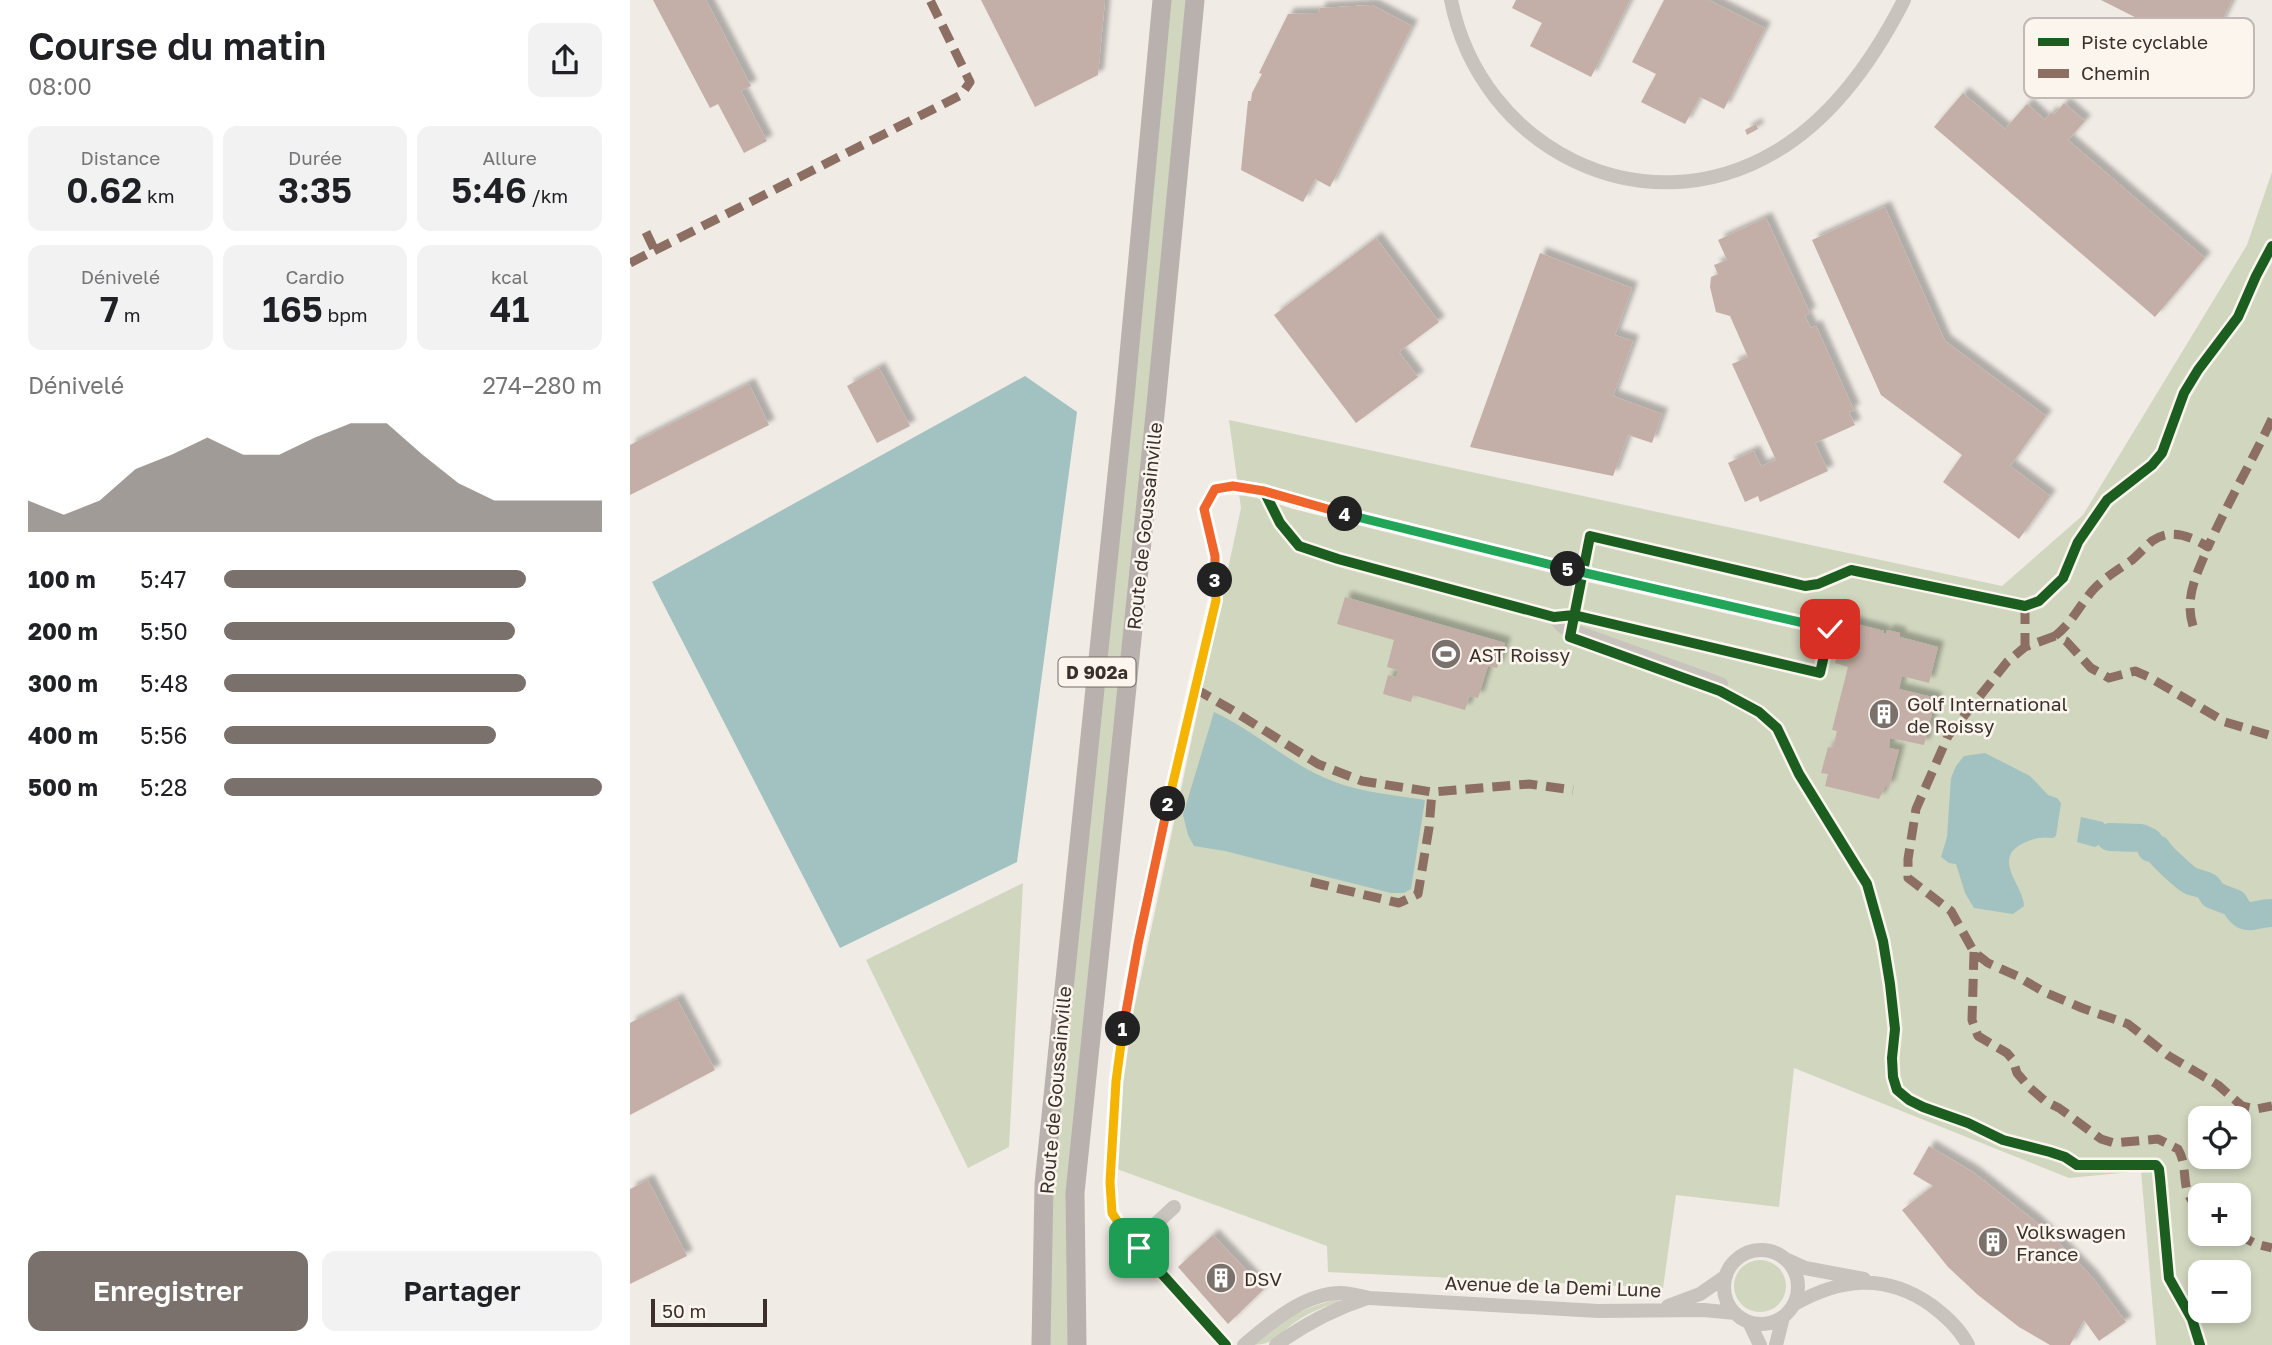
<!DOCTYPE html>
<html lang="fr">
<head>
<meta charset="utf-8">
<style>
	:root { --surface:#fff; --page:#f2f2f2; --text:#202124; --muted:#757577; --accent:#7a716c }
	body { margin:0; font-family:"Golos Text",sans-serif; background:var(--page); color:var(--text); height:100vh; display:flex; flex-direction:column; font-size:26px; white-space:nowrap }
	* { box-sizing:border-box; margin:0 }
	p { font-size:23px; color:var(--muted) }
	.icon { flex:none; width:38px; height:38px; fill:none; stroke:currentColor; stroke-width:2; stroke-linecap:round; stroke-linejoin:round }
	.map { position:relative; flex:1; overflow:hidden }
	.details { display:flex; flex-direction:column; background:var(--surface); width:630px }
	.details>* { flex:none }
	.controls { position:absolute; left:1558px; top:1106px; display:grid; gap:14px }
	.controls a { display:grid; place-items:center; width:63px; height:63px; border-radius:14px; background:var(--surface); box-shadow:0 4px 10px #0003; font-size:35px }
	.scale { position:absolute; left:21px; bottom:18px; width:116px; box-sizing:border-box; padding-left:7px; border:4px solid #3b302b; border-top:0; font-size:19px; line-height:24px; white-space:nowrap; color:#3b302b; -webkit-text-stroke:5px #fbf5ee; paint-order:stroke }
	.pin { position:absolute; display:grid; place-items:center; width:60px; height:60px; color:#fff; margin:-30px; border-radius:14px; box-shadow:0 4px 10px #0006 }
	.km { position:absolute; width:35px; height:35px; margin:-18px; border-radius:50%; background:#222; color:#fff; font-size:19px; line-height:35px; text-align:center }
	.round { display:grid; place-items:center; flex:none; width:74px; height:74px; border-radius:14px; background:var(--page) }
	.headline { display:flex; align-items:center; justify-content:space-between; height:119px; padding:0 28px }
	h1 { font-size:38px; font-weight:600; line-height:52px }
	.figures { display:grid; grid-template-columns:repeat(3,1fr); gap:10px; height:119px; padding:7px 28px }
	.figures div { display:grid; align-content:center; border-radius:14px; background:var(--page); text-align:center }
	.figures b { font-size:35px; font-weight:600 }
	.figures small { font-size:19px; font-weight:400 }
	.figures p { font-size:19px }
	.chart { height:196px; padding:14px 28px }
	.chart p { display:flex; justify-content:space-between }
	.chart svg { width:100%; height:126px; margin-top:7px; fill:var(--accent); opacity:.7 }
	.primary-button { display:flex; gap:14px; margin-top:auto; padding:14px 28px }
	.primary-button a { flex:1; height:80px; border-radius:14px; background:var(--accent); color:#fff; font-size:28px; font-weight:600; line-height:80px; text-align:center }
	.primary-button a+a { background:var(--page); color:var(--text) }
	ul { padding:0 28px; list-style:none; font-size:23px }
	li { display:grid; grid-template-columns:112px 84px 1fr; align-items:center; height:52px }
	li i { height:18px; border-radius:9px; background:var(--accent) }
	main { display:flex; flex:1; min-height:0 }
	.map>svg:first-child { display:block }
</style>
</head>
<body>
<main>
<section class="details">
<div class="headline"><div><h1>Course du matin</h1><p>08:00</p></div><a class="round"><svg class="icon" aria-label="share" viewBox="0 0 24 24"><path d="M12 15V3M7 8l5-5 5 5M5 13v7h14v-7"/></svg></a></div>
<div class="figures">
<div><p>Distance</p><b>0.62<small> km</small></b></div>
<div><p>Durée</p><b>3:35</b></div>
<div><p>Allure</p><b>5:46<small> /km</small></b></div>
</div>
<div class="figures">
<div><p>Dénivelé</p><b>7<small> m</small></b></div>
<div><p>Cardio</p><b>165<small> bpm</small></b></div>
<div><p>kcal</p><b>41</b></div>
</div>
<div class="chart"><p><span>Dénivelé</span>274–280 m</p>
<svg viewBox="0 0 160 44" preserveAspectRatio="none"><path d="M0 44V33L10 38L20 33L30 22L40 17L50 11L60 17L70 17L80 11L90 6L100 6L110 17L120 27L130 33L140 33L150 33L160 33V44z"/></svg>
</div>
<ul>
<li><b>100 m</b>5:47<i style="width:80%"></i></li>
<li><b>200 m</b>5:50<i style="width:77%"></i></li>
<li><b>300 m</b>5:48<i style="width:80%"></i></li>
<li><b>400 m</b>5:56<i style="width:72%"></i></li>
<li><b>500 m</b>5:28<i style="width:100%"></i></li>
</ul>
<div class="primary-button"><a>Enregistrer</a><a>Partager</a></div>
</section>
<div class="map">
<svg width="1642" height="1345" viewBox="0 0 1642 1345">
	<defs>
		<filter id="shadow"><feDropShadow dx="6" dy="-6" stdDeviation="2" flood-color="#0004"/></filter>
	</defs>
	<rect width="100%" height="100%" fill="#f0ebe5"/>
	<path fill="#d1d6bf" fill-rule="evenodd" d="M539 0H558L438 1212 442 1345H418L421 1210Z
		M1642 172V1345H1526L1511 1171 1439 1178 1164 1068 1149 1207 1046 1195 1033 1288 698 1272 697 1246 487 1169 495 1052 611 508 599 420 1372 586 1453 515 1617 245ZM1570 1118H1608V1157H1570ZM1570 1195H1608V1234H1570ZM1570 1272H1608V1311H1570Z
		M393 883 379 1147 338 1168 236 960Z
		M1104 1286a26 26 0 1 1 52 0a26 26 0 1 1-52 0Z
		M709 1299 708 1302C694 1307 680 1312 667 1321 650 1332 645 1345 623 1345 653 1319 671 1308 709 1299Z"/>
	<path fill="#a1c2c1" d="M395 376 447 412 387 862 210 948 22 582Z
		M584 712C627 732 661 766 705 782 734 793 766 795 795 800L781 889 774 893H761L595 851 564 846 558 835 553 815Z
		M1355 753 1400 776 1418 795 1427 798 1431 803 1426 836 1423 838C1410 836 1402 839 1390 845 1363 861 1394 886 1394 906L1383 914 1344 908 1335 893 1326 864 1319 863 1311 857 1317 837 1321 778 1326 766 1334 756Z
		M1451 817 1473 822 1480 835 1479 839 1465 847 1447 842Z"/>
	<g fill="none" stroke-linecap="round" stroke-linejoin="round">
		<path stroke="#a1c2c1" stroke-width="28" d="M1480 837 1511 838 1519 842 1521 848 1527 849C1529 854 1557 880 1561 881 1567 883 1573 884 1578 887L1583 895 1604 903C1616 925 1621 913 1642 913"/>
	</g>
	<path fill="#c3afa7" filter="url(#shadow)" d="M23 0H76L121 86 111 91 137 141 114 153 88 104 80 108Z
		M351 0H475L468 75 405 107Z
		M886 0H1000L961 77 900 46 912 23 882 8Z
		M1034 0H1079L1135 28 1094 109 1070 97 1055 124 1011 102 1026 74 1002 62Z
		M1471 0H1602L1576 53Z
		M742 5 782 26 700 187 685 179 673 202 611 170 618 101H621L622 93 632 74 629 73 658 14 688 13 690 8Z
		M1333 93 1375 129 1397 104 1415 120 1421 112 1424 115 1434 103 1455 121 1438 140 1575 258 1525 317 1304 127Z
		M1126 124 1128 129 1117 135 1115 130Z
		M1255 207 1315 341 1416 416 1380 466 1420 496 1389 539 1313 482 1332 455 1251 395 1182 240Z
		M1136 218 1180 313 1175 316 1181 328 1186 326 1224 410 1219 412 1225 425 1185 443 1198 471 1130 502 1128 496 1115 502 1098 463 1124 451 1131 466 1146 460 1102 364 1118 357 1100 316 1086 312 1080 287 1081 277 1088 274 1084 265 1097 260 1088 240Z
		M746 238 809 322 769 352 788 377 726 423 644 315Z
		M910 253 1002 288 985 335 1003 341 983 396 1032 414 1022 443 998 435 983 476 840 447Z
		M249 368 280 426 247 443 217 386Z
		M119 384 139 425 0 495V445Z
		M715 597 875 643 867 668 858 666 848 698 840 696 835 710 783 695 781 702 753 694 758 675 766 677 768 670 757 667 764 640 707 624Z
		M1215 621 1254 631 1253 633 1256 634 1257 630 1270 633V637L1308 647 1299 683 1272 676 1269 689 1306 698 1294 745 1260 738 1259 748 1269 750 1259 787H1255L1249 799 1195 786 1198 774 1191 773 1198 747 1203 748 1207 731 1202 730 1218 667 1205 663Z
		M47 999 85 1070 0 1115V1023Z
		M1299 1146 1343 1172 1405 1221 1436 1250 1462 1277 1496 1322 1469 1341 1454 1320 1440 1345H1420L1389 1327 1348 1295 1318 1267 1272 1210 1303 1186 1283 1174Z
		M18 1180 57 1256 0 1284V1189Z
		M583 1235 634 1289 598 1324 548 1267Z"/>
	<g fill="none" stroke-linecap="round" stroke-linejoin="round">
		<path stroke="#c9c3be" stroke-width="14" d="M821 0C850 147 1011 231 1145 152 1203 118 1244 59 1274 0
			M924 617 933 627 1091 684
			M505 1243 544 1207
			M1094 1287a37 37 0 1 1 74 0a37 37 0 1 1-74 0Z
			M1155 1259 1175 1268 1234 1279
			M1163 1305C1210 1278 1255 1273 1301 1305 1316 1316 1330 1329 1338 1345
			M1038 1306 1070 1294 1096 1276
			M1119 1322 1130 1345
			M596 1345 496 1234 482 1213 480 1182 486 1081 498 993 564 688 585 600V556L574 509 585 489C614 484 639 493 666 502L952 573 1200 629 1190 673 944 615 924 617 708 559 669 546 650 523 634 491
			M614 1345C640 1323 674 1293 711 1293 720 1293 730 1296 739 1298L968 1311 1074 1310 1105 1313
			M646 1345C675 1324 703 1309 737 1298
			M1146 1345 1153 1317"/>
		<path stroke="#b8b1ad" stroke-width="19" d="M411 1345 414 1184 495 397 532 0
			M447 1345 445 1193 527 395 565 0"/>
		<path stroke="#8d6e63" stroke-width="9" stroke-dasharray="18 9" stroke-linecap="butt" d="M16 232 25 251
			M0 263 331 95 340 82 300 0
			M1642 419C1621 463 1597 504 1578 547 1561 536 1540 528 1522 541 1515 547 1509 554 1502 560 1488 570 1475 577 1463 590 1449 606 1441 624 1425 636L1436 641 1461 668 1479 678 1505 671 1519 677 1595 722 1642 736
			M1395 606V647
			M1563 626C1554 597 1567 574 1578 547
			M1425 636 1395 647 1377 662 1318 736 1286 809 1278 859V878L1321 911 1344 952 1358 963 1387 976 1414 992 1452 1008 1498 1024 1539 1056 1588 1085 1612 1106 1626 1109 1642 1106
			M564 688 602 710 688 764 732 781 802 792 899 784 943 790
			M681 882 769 903 788 894 799 828 802 792
			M1344 952 1342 1020 1348 1036 1377 1053 1383 1060 1387 1073 1399 1087 1415 1101 1429 1108 1471 1139 1484 1143 1528 1139 1548 1149C1560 1169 1548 1195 1570 1207
			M1607 1234 1626 1244 1642 1248"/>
		<g stroke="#fbf5ee" stroke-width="15">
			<path id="cycleway" d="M596 1345 496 1234 482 1213 480 1182 486 1081 498 993 564 688 585 600V556L574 509 585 489C614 484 639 493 666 502L952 573 1200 629 1190 673 944 615 924 617 708 559 669 546 650 523 634 491
				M1570 1345 1562 1319 1539 1278 1530 1178 1529 1169 1526 1165H1447L1435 1157 1420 1152 1373 1140 1338 1123 1293 1107 1279 1100 1267 1090 1263 1077 1262 1058 1265 1029 1260 984 1253 941 1237 884 1169 774 1147 728 1129 712 1090 691 940 637 960 536 1175 586 1188 584 1221 570 1395 606 1409 601 1433 578 1448 542 1477 500 1522 465 1532 453 1554 393 1568 370 1608 317 1626 276 1642 246"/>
		</g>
		<use href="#cycleway" stroke="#1b5e20" stroke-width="10"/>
	</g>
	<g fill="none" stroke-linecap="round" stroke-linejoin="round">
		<g stroke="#fff" stroke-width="14">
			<path id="split-1" d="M493 1029 486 1081 480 1182 482 1213 496 1234 509 1248"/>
		</g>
		<g stroke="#fff" stroke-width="14">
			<path id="split-2" d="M493 1029 508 944 538 804"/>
		</g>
		<g stroke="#fff" stroke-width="14">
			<path id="split-3" d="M538 804 586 600 585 580"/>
		</g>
		<g stroke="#fff" stroke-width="14">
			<path id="split-4" d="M585 580V556L574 509 585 489 603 486 634 491 715 514"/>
		</g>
		<g stroke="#fff" stroke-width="14">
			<path id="split-5" d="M715 514 938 569"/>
		</g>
		<g stroke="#fff" stroke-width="14">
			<path id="split-6" d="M938 569 1200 629"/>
		</g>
		<use href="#split-1" stroke="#f5b400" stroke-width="9"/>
		<use href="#split-2" stroke="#f0652b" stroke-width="9"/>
		<use href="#split-3" stroke="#f5b400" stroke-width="9"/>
		<use href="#split-4" stroke="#f0652b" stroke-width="9"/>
		<use href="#split-5" stroke="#22a559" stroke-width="9"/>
		<use href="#split-6" stroke="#22a559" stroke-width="9"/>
	</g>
	<defs>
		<g id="stadium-disc" transform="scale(1.575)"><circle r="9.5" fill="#7a716c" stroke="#fbf5ee"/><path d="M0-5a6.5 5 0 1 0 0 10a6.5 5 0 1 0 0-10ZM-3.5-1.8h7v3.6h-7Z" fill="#fff"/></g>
		<g id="building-disc" transform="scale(1.575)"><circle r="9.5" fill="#7a716c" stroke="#fbf5ee"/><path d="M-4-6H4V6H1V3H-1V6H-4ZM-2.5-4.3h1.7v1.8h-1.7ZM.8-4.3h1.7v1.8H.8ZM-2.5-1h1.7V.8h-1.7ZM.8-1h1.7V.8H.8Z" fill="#fff"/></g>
	</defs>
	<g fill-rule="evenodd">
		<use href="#stadium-disc" x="816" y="654"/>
		<use href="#building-disc" x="1254" y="714"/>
		<use href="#building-disc" x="1363" y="1242"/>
		<use href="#building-disc" x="591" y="1278"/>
	</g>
	<g text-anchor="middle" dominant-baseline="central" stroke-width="5" stroke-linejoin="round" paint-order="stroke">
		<rect fill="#fbf5ee" stroke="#756b66" stroke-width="2" x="428.5" y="657.5" width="77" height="29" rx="5"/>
		<g font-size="18" font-weight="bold" fill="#3b302b">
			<text x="467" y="672">D 902a</text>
		</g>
		<g font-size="19" fill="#3b302b" stroke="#fbf5ee">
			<text transform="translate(514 526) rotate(-84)">Route de Goussainville</text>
			<text transform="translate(425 1090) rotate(-85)">Route de Goussainville</text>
			<text transform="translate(923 1286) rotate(2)">Avenue de la Demi Lune</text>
		</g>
		<g font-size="19" fill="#3b302b" stroke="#fbf5ee" text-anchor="start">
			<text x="839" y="654">AST Roissy</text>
			<text x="1277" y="703">Golf International<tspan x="1277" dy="22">de Roissy</tspan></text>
			<text x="1386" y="1231">Volkswagen<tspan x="1386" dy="22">France</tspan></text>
			<text x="614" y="1278">DSV</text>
		</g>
	</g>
	<rect x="1394" y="18" width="230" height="80" rx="10" fill="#fbf5ee" stroke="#c1bab4" stroke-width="2"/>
	<rect x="1408" y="38" width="31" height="8" fill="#1b5e20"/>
	<rect x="1408" y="69" width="31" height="9" fill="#8d6e63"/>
	<g font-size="19" fill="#3b302b">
		<text x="1451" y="49">Piste cyclable</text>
		<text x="1451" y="80">Chemin</text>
	</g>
</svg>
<div class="controls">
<a><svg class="icon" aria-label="locate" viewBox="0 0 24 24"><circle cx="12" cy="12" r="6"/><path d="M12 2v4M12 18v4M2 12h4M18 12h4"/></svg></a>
<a>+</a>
<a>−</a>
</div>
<div class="scale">50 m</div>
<div class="pin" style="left:509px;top:1248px;background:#1e9e55"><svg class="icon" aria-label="arrive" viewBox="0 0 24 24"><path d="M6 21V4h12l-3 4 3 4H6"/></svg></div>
<div class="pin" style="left:1200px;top:629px;background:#d93025"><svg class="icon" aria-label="check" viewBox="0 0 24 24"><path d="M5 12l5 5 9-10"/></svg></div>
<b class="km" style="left:493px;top:1029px">1</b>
<b class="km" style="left:538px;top:804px">2</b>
<b class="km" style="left:585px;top:580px">3</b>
<b class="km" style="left:715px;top:514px">4</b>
<b class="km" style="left:938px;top:569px">5</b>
</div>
</main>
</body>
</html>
